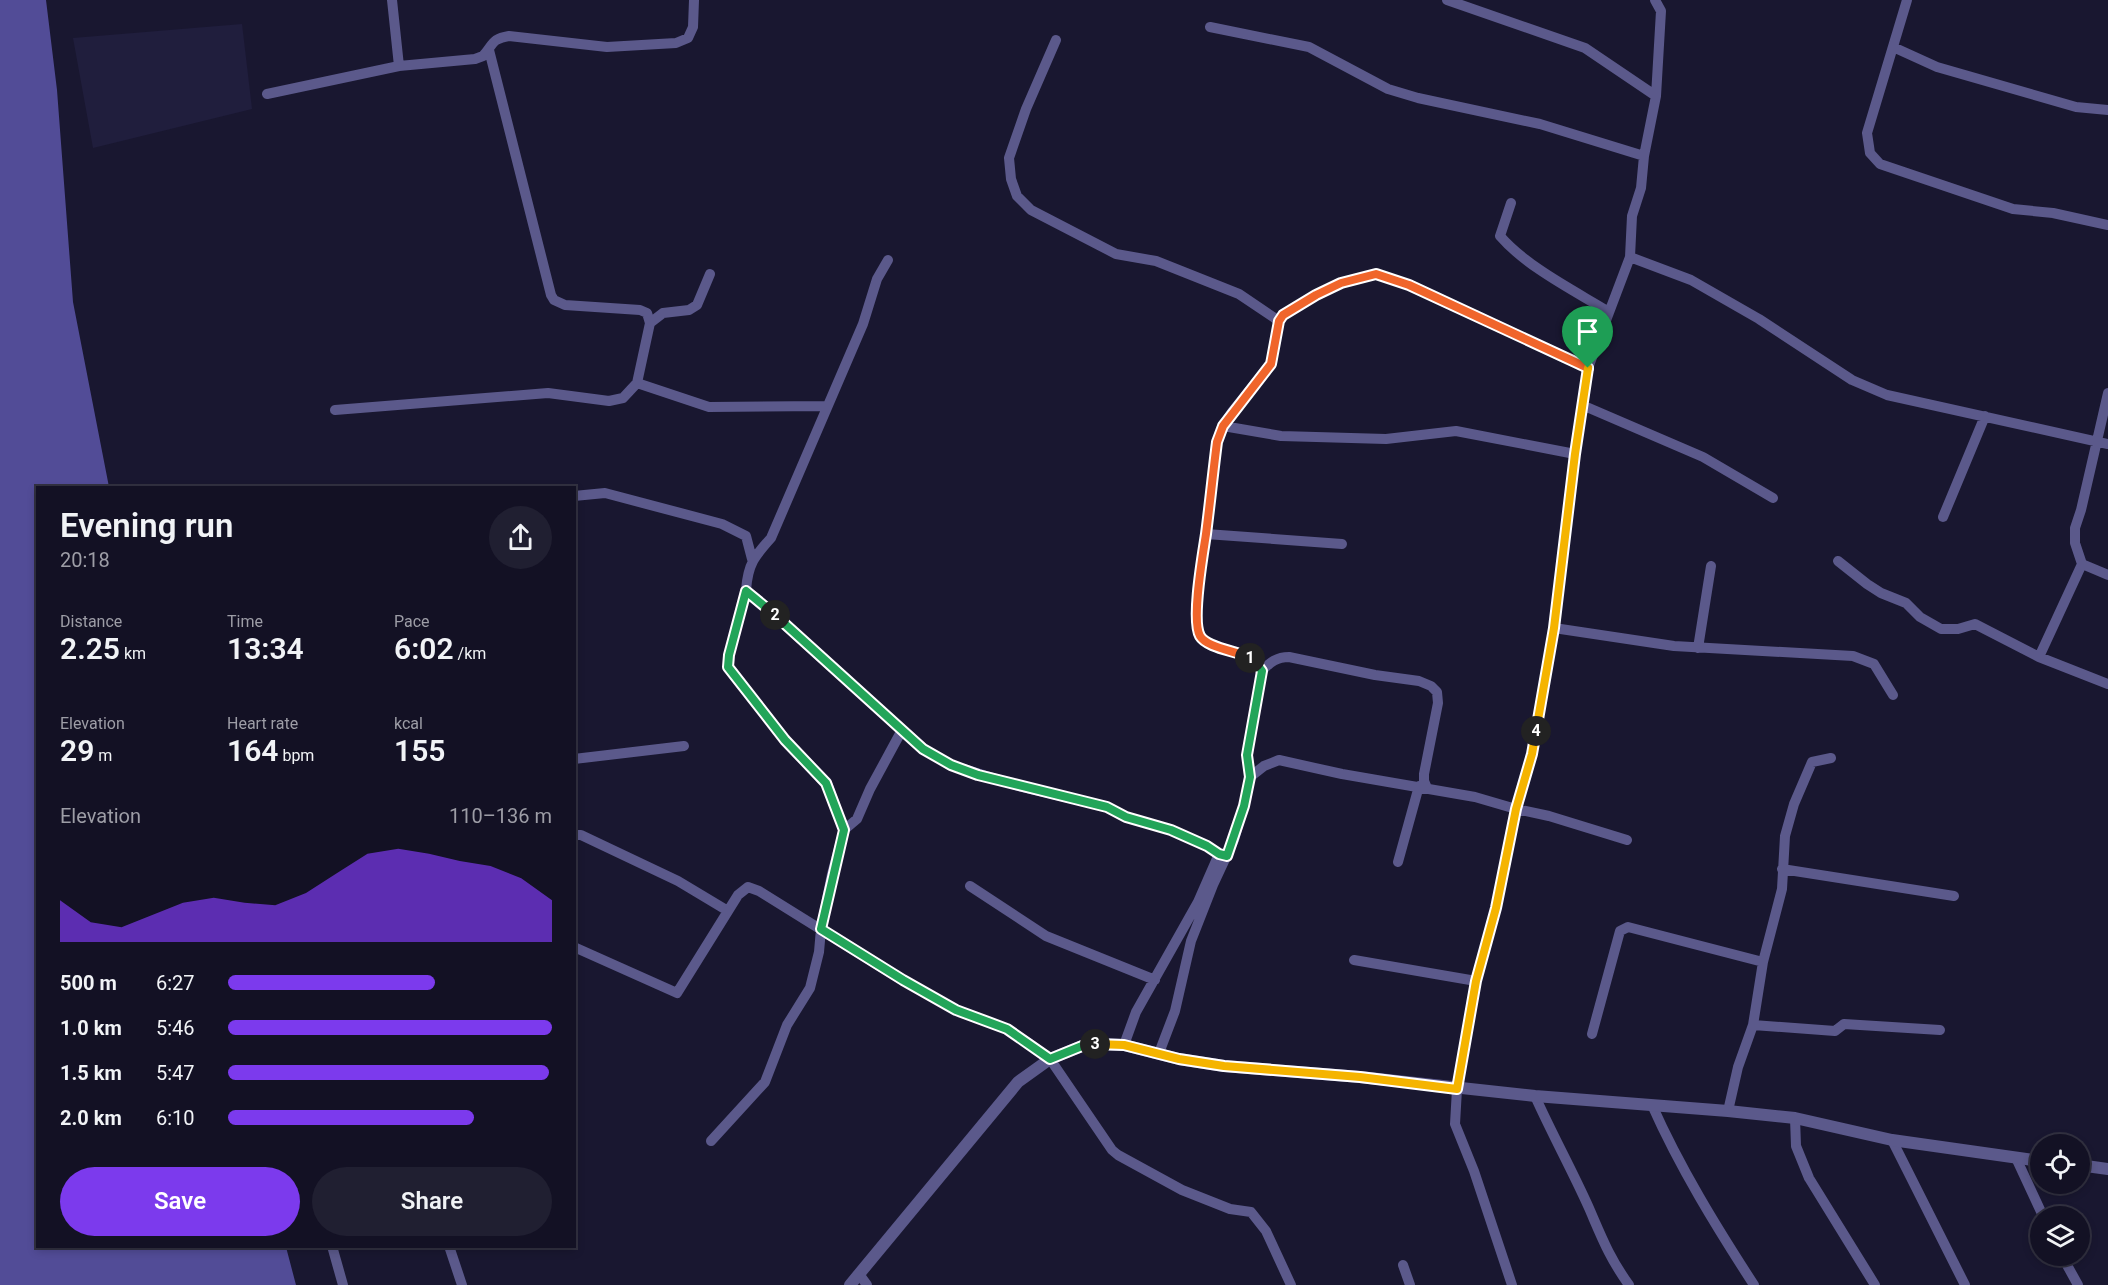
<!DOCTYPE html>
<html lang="en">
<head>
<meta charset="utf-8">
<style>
	:root { --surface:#131124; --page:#201f31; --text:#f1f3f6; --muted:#9d9da6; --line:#323141; --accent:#7c3aed }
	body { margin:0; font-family:Roboto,sans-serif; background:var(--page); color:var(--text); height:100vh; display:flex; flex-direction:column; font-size:22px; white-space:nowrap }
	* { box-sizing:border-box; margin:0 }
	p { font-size:20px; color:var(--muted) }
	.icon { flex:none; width:33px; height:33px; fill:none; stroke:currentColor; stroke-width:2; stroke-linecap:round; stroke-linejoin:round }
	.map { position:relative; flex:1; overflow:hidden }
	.sheet { position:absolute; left:36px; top:486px; width:540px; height:762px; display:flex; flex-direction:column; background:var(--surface); border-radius:0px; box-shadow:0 3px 9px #0003,0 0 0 2px var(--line) }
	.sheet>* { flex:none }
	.tools { position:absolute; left:2030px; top:1134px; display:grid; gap:12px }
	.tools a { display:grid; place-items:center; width:60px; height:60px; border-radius:50%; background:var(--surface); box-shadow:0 3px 9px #0003,0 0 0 2px var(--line); font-size:30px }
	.pin { position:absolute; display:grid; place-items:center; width:51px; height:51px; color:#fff; margin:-62px -26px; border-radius:50% 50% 50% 0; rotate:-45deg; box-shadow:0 0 6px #0007 }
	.pin .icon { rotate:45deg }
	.km { position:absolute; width:30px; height:30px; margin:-15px; border-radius:50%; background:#222; color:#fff; font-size:16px; line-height:30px; text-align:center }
	.round { display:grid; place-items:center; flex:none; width:63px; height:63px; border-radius:32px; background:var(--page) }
	.summary { display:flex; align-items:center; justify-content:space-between; height:102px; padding:0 24px }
	h1 { font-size:33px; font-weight:600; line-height:45px }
	.stats { display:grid; grid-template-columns:repeat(3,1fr); gap:9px; height:102px; padding:6px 24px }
	.stats div { display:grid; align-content:center }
	.stats b { font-size:30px; font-weight:600 }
	.stats small { font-size:16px; font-weight:400 }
	.stats p { font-size:16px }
	.chart { height:168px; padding:12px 24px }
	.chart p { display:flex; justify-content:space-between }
	.chart svg { width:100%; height:108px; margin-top:6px; fill:var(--accent); opacity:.7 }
	.action { display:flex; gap:12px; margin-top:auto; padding:12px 24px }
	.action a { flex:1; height:69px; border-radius:36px; background:var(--accent); color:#fff; font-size:24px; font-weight:600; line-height:69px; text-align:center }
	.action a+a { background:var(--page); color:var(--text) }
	ul { padding:0 24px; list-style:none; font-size:20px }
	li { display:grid; grid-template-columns:96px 72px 1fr; align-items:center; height:45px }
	li i { height:15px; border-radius:8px; background:var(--accent) }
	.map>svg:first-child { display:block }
</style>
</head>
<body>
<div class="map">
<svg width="2108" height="1285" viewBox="0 0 2108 1285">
	<rect width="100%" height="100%" fill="#191730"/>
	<path fill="#201e3d" d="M242 24 252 109 93 148 73 38Z"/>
	<path fill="#524c97" d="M0 0H46L57 90 73 302 109 487 38 488V1246L286 1247 296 1285H0Z"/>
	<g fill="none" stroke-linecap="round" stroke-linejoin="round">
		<path stroke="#5b598b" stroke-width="10" d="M392 0 399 66
			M1447 0 1585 48 1656 96
			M1907 0 1867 133 1870 153 1880 164 2013 209 2053 213 2108 225
			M1210 27 1309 47 1388 89 1418 98 1540 124 1644 156
			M1056 40 1026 109 1009 158 1011 179 1017 196 1031 210 1116 254 1156 261 1239 294 1279 321
			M1893 47 1937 67 2076 107 2108 110
			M267 94 399 66 475 59 483 56C494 44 491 39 509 36L607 47 676 43 688 38 693 27 694 0
			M1511 203 1500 236C1527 267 1573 290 1609 312
			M1630 257 1691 280 1759 319 1852 380 1887 395 2108 444
			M888 260 877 279 863 324 771 538C754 557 748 564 746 590L923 749 951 765 1022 787 1107 807 1126 817 1171 830 1207 846 1219 854 1227 856
			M650 323 663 313 689 310 697 305 710 274
			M637 383 709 407 826 406
			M1582 405 1703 457 1773 498
			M335 410 548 393 609 401 623 398 637 383 650 323 647 313 640 310 565 305 554 300 551 295 489 50
			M1223 426 1281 436 1386 439 1456 431 1575 454
			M574 496 605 493 722 524 746 536 752 559
			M1943 517 1985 416
			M1206 534 1342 544
			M1838 561 1867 584 1881 593 1906 603 1920 617 1941 629H1958L1975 624 2039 657 2108 684
			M2082 564 2108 575
			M746 590 729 655 728 667 785 740 827 783 844 830
			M1554 628 1674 646 1853 656 1874 664 1893 695
			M1698 648 1711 566
			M2039 657 2082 564 2075 543V528L2081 510 2108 393
			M1262 671C1270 662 1277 657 1289 657L1375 675 1419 681 1431 686 1437 692 1438 703 1424 774V781L1427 788
			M574 759 684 746
			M1250 777 1264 766 1279 760 1342 774 1475 797 1516 809 1549 816 1627 840
			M574 835H581L678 881 728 911
			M1398 862 1419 786
			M1782 869 1954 896
			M970 886 1046 936 1155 980
			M574 947 677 993 738 895 748 887 759 891 902 980 956 1010 1007 1029 1030 1044 1050 1059 1112 1150 1118 1155 1182 1190 1230 1209 1251 1212 1266 1231 1291 1285
			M1354 960 1476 981
			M1753 1025 1835 1031 1844 1024 1940 1030
			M1592 1034 1620 931 1628 927 1763 962
			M1124 1045 1136 1012 1198 902 1219 854
			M1159 1053 1175 1011 1191 941 1213 885 1234 840 1244 805 1250 777 1247 755 1262 671C1260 668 1257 663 1254 660 1239 648 1209 653 1200 635 1191 619 1203 554 1206 534 1210 503 1213 472 1217 442L1223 426 1232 412 1271 364 1279 321 1283 315 1316 295 1341 283 1376 274 1409 285 1588 368
			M1535 1096C1552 1134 1572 1170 1589 1208 1602 1238 1609 1257 1629 1285
			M1652 1105C1680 1168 1717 1228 1754 1285
			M1728 1111 1738 1067 1753 1025 1763 962 1782 889 1785 836 1794 804 1812 762 1831 758
			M1795 1118 1796 1146 1809 1178 1875 1285
			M1892 1140 1965 1285
			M711 1141 765 1082 787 1025 810 988 819 952 821 929 832 874 844 830 857 819 870 789 902 730
			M2016 1158 2043 1216
			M332 1246 343 1285
			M449 1246 462 1285
			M2062 1256 2078 1285
			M1403 1265 1410 1285
			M859 1274 867 1285
			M1512 1285 1474 1171 1455 1124 1457 1089 1476 981 1496 908 1516 809 1532 754 1554 628 1575 454 1588 368 1630 257 1632 216 1641 188 1644 156 1656 96 1661 11 1655 0"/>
		<path stroke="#5b598b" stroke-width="12" d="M2079 1165 2108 1169
			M850 1285 1018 1082 1050 1059 1082 1046 1100 1044 1124 1045 1179 1059 1224 1066 1360 1077 1535 1096 1728 1111 1795 1118 1892 1140 2040 1161"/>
	</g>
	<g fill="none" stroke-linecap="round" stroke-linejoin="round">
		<g stroke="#fff" stroke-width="12">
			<path id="split-1" d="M1250 658C1237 651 1207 648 1200 636 1191 620 1203 554 1206 534 1210 503 1213 473 1217 442L1223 426 1271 364 1279 321 1283 315 1316 295 1341 283 1376 274 1409 285 1588 368"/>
		</g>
		<g stroke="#fff" stroke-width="12">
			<path id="split-2" d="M775 615 923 749 951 765 978 775 1107 807 1126 817 1171 830 1207 846 1219 854 1227 856 1244 806 1250 777 1247 755 1262 671 1254 660 1250 658"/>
		</g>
		<g stroke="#fff" stroke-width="12">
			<path id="split-3" d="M775 615 746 591 729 655 728 667 785 740 826 783 844 830 821 929 903 980 956 1010 1007 1029 1050 1059 1082 1046 1095 1044"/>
		</g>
		<g stroke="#fff" stroke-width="12">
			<path id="split-4" d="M1095 1044 1124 1045 1179 1059 1224 1066 1360 1077 1457 1089 1476 981 1496 908 1516 809 1532 754 1536 731"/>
		</g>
		<g stroke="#fff" stroke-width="12">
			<path id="split-5" d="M1536 731 1554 628 1575 454 1588 368"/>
		</g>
		<use href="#split-1" stroke="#f0652b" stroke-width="8"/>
		<use href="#split-2" stroke="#22a559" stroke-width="8"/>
		<use href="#split-3" stroke="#22a559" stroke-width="8"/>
		<use href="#split-4" stroke="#f5b400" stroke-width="8"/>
		<use href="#split-5" stroke="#f5b400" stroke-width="8"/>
	</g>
</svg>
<div class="tools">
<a><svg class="icon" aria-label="locate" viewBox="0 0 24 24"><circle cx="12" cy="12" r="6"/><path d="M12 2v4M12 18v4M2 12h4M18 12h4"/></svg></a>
<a><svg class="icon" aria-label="layers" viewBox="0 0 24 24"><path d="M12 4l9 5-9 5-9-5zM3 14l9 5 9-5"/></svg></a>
</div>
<div class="pin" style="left:1588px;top:368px;background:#1e9e55"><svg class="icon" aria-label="arrive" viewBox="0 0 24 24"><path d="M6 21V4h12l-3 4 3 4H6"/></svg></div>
<b class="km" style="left:1250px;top:658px">1</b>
<b class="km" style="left:775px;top:615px">2</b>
<b class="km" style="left:1095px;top:1044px">3</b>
<b class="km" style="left:1536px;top:731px">4</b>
<section class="sheet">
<div class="summary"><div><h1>Evening run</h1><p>20:18</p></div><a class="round"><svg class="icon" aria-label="share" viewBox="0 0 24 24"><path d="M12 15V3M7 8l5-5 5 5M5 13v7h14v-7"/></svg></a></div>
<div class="stats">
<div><p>Distance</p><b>2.25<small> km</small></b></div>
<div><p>Time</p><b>13:34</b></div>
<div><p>Pace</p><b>6:02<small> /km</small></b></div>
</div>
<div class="stats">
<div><p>Elevation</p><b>29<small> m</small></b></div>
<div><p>Heart rate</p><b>164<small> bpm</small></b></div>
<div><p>kcal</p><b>155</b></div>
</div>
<div class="chart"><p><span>Elevation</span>110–136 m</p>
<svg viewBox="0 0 160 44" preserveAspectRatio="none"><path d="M0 44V27L10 36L20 38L30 33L40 28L50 26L60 28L70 29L80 24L90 16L100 8L110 6L120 8L130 11L140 13L150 18L160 27V44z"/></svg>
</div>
<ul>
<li><b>500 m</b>6:27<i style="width:64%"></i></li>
<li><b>1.0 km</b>5:46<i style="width:100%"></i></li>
<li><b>1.5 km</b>5:47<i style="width:99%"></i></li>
<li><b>2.0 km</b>6:10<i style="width:76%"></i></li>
</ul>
<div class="action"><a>Save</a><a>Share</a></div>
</section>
</div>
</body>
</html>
